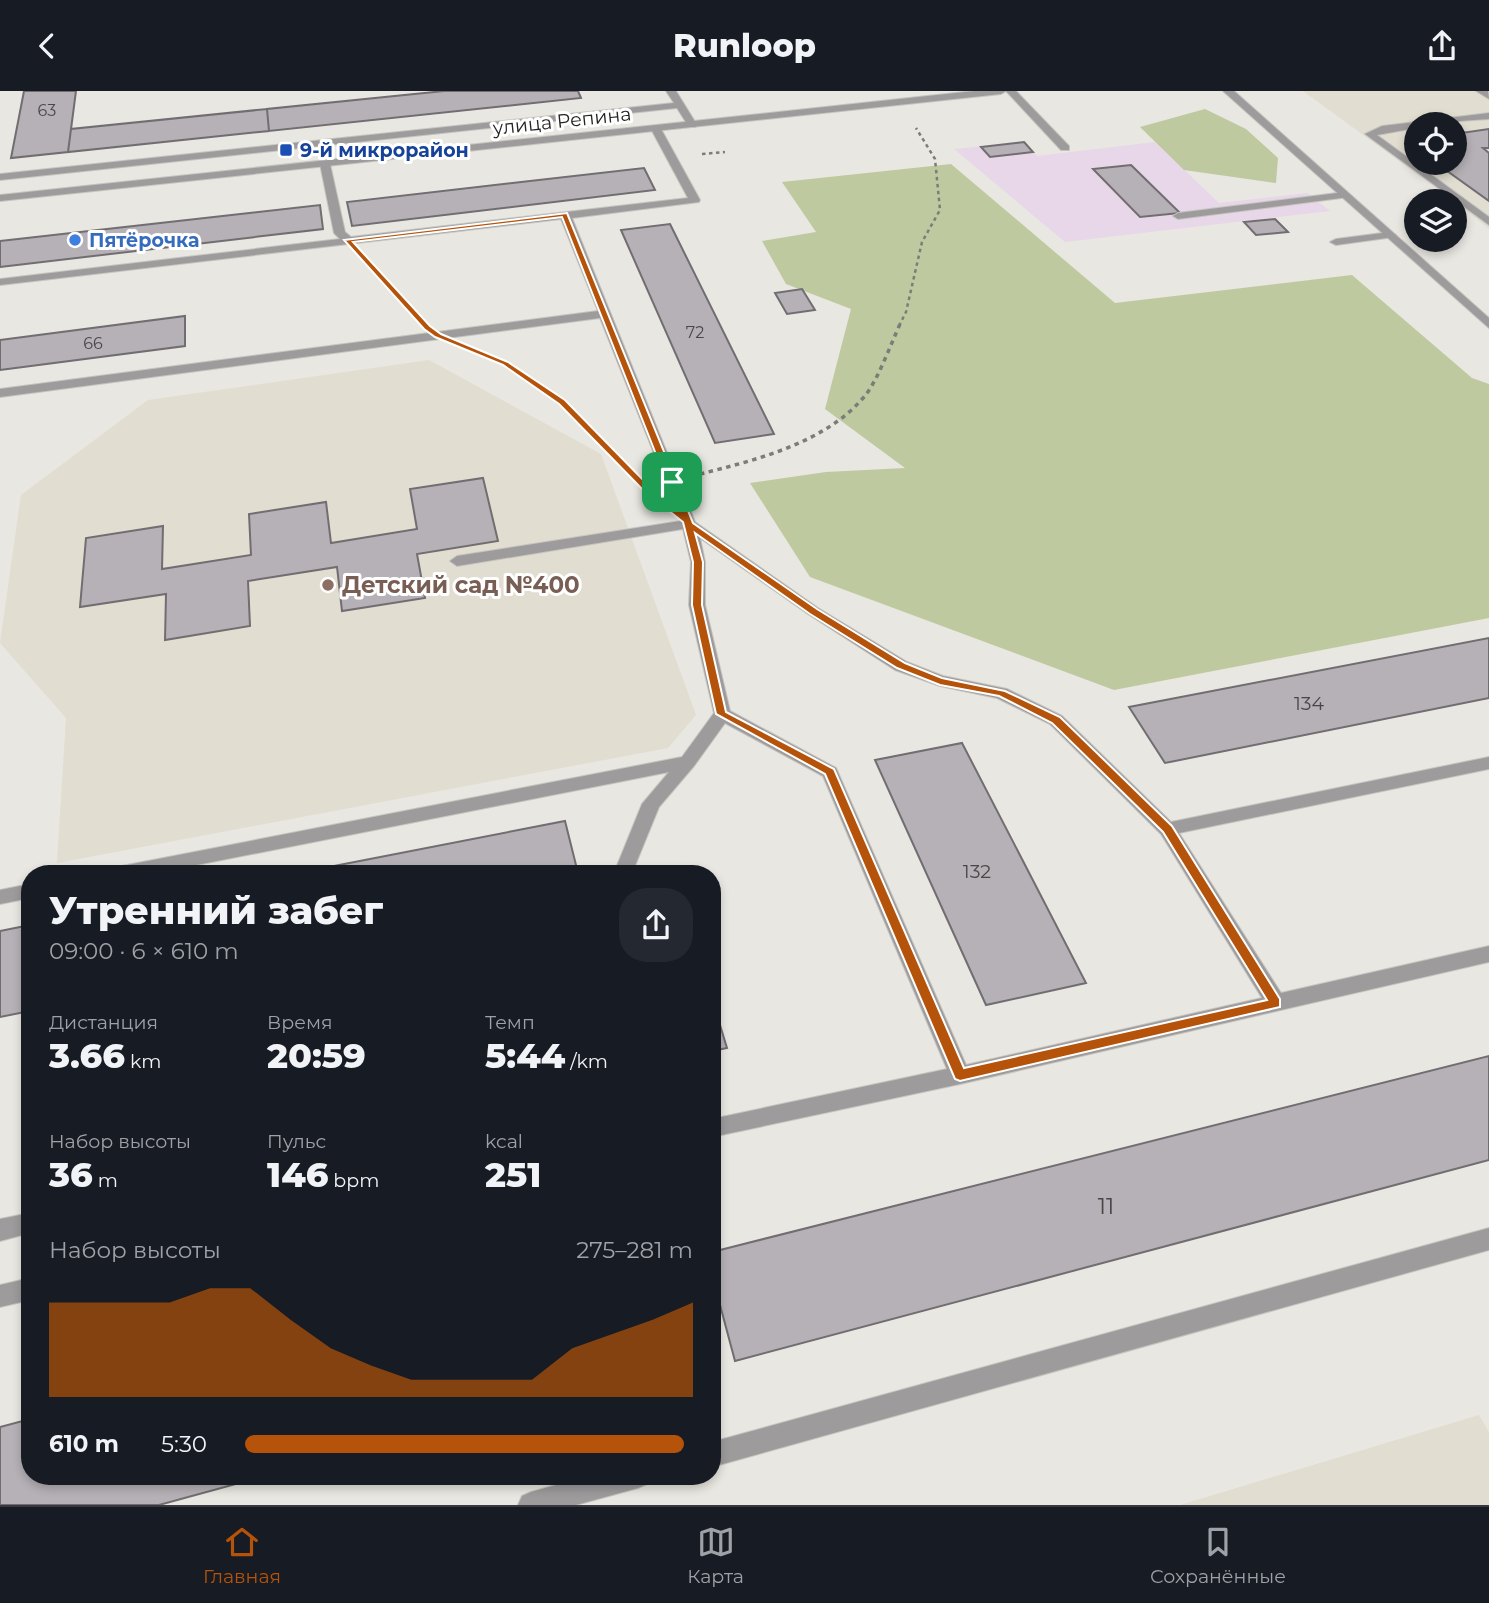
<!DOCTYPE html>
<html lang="ru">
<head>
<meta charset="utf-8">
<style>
	:root { --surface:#171b24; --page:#242831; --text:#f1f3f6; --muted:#9ea1a6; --line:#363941; --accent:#b45309 }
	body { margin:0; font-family:Montserrat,sans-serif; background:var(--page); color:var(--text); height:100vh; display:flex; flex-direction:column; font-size:26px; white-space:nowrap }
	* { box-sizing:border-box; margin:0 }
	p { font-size:23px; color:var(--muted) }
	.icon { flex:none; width:38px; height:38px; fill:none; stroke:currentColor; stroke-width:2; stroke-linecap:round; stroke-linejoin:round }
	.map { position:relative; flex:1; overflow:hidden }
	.panel { position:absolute; left:21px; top:774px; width:700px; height:620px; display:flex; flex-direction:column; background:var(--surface); border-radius:28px; box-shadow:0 4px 10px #0003 }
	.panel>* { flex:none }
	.tools { position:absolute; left:1404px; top:21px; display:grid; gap:14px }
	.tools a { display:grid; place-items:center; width:63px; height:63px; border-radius:50%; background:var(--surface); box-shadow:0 4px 10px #0003; font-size:35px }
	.pin { position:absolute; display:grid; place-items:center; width:60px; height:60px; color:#fff; margin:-30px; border-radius:14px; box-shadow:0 4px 10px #0006 }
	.round { display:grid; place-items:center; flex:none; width:74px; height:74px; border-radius:28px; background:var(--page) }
	.head { display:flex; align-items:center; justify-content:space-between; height:119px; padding:0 28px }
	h1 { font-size:38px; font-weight:800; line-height:52px }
	.stats { display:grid; grid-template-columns:repeat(3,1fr); gap:10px; height:119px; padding:7px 28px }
	.stats div { display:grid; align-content:center }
	.stats b { font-size:35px; font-weight:800 }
	.stats small { font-size:19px; font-weight:400 }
	.stats p { font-size:19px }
	.chart { height:196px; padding:14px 28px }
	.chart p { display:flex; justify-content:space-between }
	.chart svg { width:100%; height:126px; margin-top:7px; fill:var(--accent); opacity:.7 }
	ul { padding:0 28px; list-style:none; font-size:23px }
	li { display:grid; grid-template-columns:112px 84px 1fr; align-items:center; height:52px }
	li i { height:18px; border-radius:9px; background:var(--accent) }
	header { display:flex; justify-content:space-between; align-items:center; height:91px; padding:0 28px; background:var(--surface); font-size:32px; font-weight:800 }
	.tabs { display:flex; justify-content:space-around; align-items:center; height:98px; border-top:2px solid var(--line); background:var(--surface); font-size:19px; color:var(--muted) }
	.tabs a { display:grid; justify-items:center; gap:4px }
	.tabs .current { color:var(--accent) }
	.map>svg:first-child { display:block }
</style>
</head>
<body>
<header><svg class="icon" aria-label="back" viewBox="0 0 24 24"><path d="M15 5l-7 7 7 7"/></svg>Runloop<svg class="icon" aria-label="share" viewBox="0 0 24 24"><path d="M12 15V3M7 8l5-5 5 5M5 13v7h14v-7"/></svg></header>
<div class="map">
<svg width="1489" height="1414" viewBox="0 0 1489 1414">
	<rect width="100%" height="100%" fill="#e8e7e1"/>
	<path fill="#e7d7e9" d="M1024 51 1037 65 1155 51 1219 112 1307 102 1330 120 1065 151 954 58Z"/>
	<path fill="#e1ddd0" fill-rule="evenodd" d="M1303 0H1489V138L1454 110ZM1416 33H1454V72H1416Z
		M429 269 601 363 696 624 668 657 57 772 66 627 0 552 21 404 148 309Z
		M1479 1324 1489 1341V1414H1180Z"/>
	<path fill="#bfc99f" d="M1205 18 1246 38 1278 67 1276 92 1184 79 1140 36Z
		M951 73 1115 212 1352 184 1472 287 1489 293V527L1114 599 810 486 750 392 826 381 905 377 825 318 851 218 786 193 762 150 816 141 782 91Z"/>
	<path fill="#b6b1b6" stroke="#716d71" stroke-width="2" d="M24 0H76L68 61 11 67Z
		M444 0H578L581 7 269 40 267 18Z
		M267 18 269 40 68 61 71 38Z
		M1489 38V57H1483L1489 62V110L1436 72H1454V43Z
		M1024 51 1033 61 990 66 981 56Z
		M1131 74 1180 122 1140 126 1093 78Z
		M644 77 655 99 352 135 347 111Z
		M320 114 323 138 0 176V150Z
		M1275 128 1288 141 1256 144 1244 131Z
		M670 133 774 343 715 352 621 139Z
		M802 198 815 219 787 223 775 202Z
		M185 225V255L0 279V249Z
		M483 387 498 450 417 463 425 507 342 520 337 476 248 490 250 535 165 549 166 503 80 516 86 447 163 435 162 478 251 464 249 423 326 411 331 452 417 438 410 398Z
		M1489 547V607L1165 672 1129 616Z
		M962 652 1086 892 986 914 875 669Z
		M565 730 578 782H298Z
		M30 834V920L0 926V840Z
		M712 908 727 957 712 960Z
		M1489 965V1069L735 1270 712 1184V1161Z
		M30 1328V1384H269L159 1414H0V1336Z"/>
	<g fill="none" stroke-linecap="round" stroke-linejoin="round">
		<g stroke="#c5c4bf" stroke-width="2">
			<path id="service" d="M666 0H676L697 34 695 36H689L677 17 0 89V83L674 12Z
				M1006 0H1016L1069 55V59H1061Z
				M1476 0H1488L1489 8Z
				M1489 22V28L1416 33V37L1377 44 1489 126V134L1365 43 1382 35Z
				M653 36 661 38 700 109 699 111 572 127 695 431 818 517 907 571 943 585 1007 598 1062 625 1171 731 1489 666V678L1179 742 1281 902 1489 855V871L960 993 712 1046V1028L947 978 823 685 725 632 694 675 659 716 632 782H614L642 713 669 681 156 782H113L116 777 122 775 682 666 714 622 689 514 691 471 683 438 457 475 450 470 457 465 681 430 600 227 0 306V298L598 220 561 128 0 194V188L340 148 334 142 320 73 325 70 330 73 345 141 351 146 688 107 651 38ZM700 447 808 523 895 579 940 595 997 607 1050 633 1161 743 1262 907 966 974 836 677 730 620 705 514V471Z
				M1345 101 1350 104 1349 106 1178 128 1173 125 1178 122Z
				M1390 141 1396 144 1394 146 1336 154 1330 151 1336 148Z
				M30 793V807L0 813V799Z
				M30 1122V1142L0 1150V1128Z
				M1489 1137V1159L712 1376V1351Z
				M30 1187V1209L0 1216V1194Z
				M592 1384H651L647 1393 638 1397 576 1414H518L522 1405 531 1401Z"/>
		</g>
		<g stroke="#c5c4bf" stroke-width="2">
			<path id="minor" d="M1223 0H1234L1489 227V237Z"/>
		</g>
		<g stroke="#c5c4bf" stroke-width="2">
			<path id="tertiary" d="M974 0H1006L1001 3 0 110V104Z"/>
		</g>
		<path stroke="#7c7c78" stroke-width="2.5" stroke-dasharray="3.5 3.5" stroke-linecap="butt" d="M702 63 725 61
			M370 173 413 221
			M899 235 906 221 922 151 940 119 935 68 916 37"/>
		<path stroke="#7c7c78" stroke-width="3.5" stroke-dasharray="4.5 4.5" stroke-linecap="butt" d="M492 267C550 295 591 340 635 386
			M700 383C756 369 825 352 864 306 877 291 891 253 900 233"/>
		<use href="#service" fill="#9e9b9c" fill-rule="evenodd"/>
		<use href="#minor" fill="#9e9b9c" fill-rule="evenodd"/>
		<use href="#tertiary" fill="#9e9b9c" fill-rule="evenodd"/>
	</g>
	<path fill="#b45309" stroke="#fff" stroke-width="2" fill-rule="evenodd" d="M567 122 693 432 817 518 905 572 942 587 1005 600 1060 626 1172 735 1280 908V916L960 990 955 988 825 683 716 623 692 514 693 471 683 431 644 400 559 313 503 274 435 246 424 238 344 149ZM562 126 667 391 678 418 650 396 565 309 508 271 441 243 430 235 353 151ZM695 442 810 523 897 577 940 594 999 605 1052 632 1163 741 1267 909 964 977 834 678 726 621 702 514 703 471Z"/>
	<rect fill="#1a4fb4" stroke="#fff" stroke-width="2.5" x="279" y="52" width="14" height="14" rx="3.5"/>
	<circle fill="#3f7fe0" stroke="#fff" stroke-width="2.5" cx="75" cy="149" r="7"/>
	<circle fill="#8d6e63" stroke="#fff" stroke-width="2.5" cx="328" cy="494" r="7"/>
	<g text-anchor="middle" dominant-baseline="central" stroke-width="6" stroke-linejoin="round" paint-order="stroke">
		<g font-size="16" fill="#484747">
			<text x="47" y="19">63</text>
			<text x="695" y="241">72</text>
			<text x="93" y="252">66</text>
		</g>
		<g font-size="19" fill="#242422" stroke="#fff">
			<text transform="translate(562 30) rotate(-6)">улица Репина</text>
		</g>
		<g font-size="19" font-weight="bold" fill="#164399" stroke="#fff" text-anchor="start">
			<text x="300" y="59">9-й микрорайон</text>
		</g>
		<g font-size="19" font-weight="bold" fill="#366cbe" stroke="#fff" text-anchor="start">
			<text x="89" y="149">Пятёрочка</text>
		</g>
		<g font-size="19" fill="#484747">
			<text x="1309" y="612">134</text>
			<text x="977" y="780">132</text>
		</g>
		<g font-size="23" font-weight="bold" fill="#785e54" stroke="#fff" text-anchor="start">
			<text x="342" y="494">Детский сад №400</text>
		</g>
		<g font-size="23" fill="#484747">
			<text x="1106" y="1115">11</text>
		</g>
	</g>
</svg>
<div class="tools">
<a><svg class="icon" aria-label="locate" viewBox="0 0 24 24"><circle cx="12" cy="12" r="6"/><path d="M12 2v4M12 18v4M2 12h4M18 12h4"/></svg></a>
<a><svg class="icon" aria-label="layers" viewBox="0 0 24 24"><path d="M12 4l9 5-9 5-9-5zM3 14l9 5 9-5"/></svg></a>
</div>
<div class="pin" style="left:672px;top:391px;background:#1e9e55"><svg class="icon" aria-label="arrive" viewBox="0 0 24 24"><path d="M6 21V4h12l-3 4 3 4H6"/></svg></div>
<section class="panel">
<div class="head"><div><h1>Утренний забег</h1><p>09:00 · 6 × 610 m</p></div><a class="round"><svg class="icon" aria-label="share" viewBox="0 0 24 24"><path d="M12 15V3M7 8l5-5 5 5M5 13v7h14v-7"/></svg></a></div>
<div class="stats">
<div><p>Дистанция</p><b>3.66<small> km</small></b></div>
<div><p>Время</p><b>20:59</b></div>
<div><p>Темп</p><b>5:44<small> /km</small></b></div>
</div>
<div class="stats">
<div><p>Набор высоты</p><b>36<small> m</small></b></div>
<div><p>Пульс</p><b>146<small> bpm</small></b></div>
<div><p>kcal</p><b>251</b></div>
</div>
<div class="chart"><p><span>Набор высоты</span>275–281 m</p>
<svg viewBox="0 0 160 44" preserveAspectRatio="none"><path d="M0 44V11L10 11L20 11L30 11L40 6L50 6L60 17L70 27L80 33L90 38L100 38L110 38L120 38L130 27L140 22L150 17L160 11V44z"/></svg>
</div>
<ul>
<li><b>610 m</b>5:30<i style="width:98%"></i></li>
</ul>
</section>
</div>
<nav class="tabs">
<a class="current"><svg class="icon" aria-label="home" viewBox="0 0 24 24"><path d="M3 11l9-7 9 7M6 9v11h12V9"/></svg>Главная</a>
<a><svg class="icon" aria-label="map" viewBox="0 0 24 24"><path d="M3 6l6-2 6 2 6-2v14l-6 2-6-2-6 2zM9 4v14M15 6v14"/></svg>Карта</a>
<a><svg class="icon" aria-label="saved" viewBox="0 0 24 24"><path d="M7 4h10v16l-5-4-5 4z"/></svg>Сохранённые</a>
</nav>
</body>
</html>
